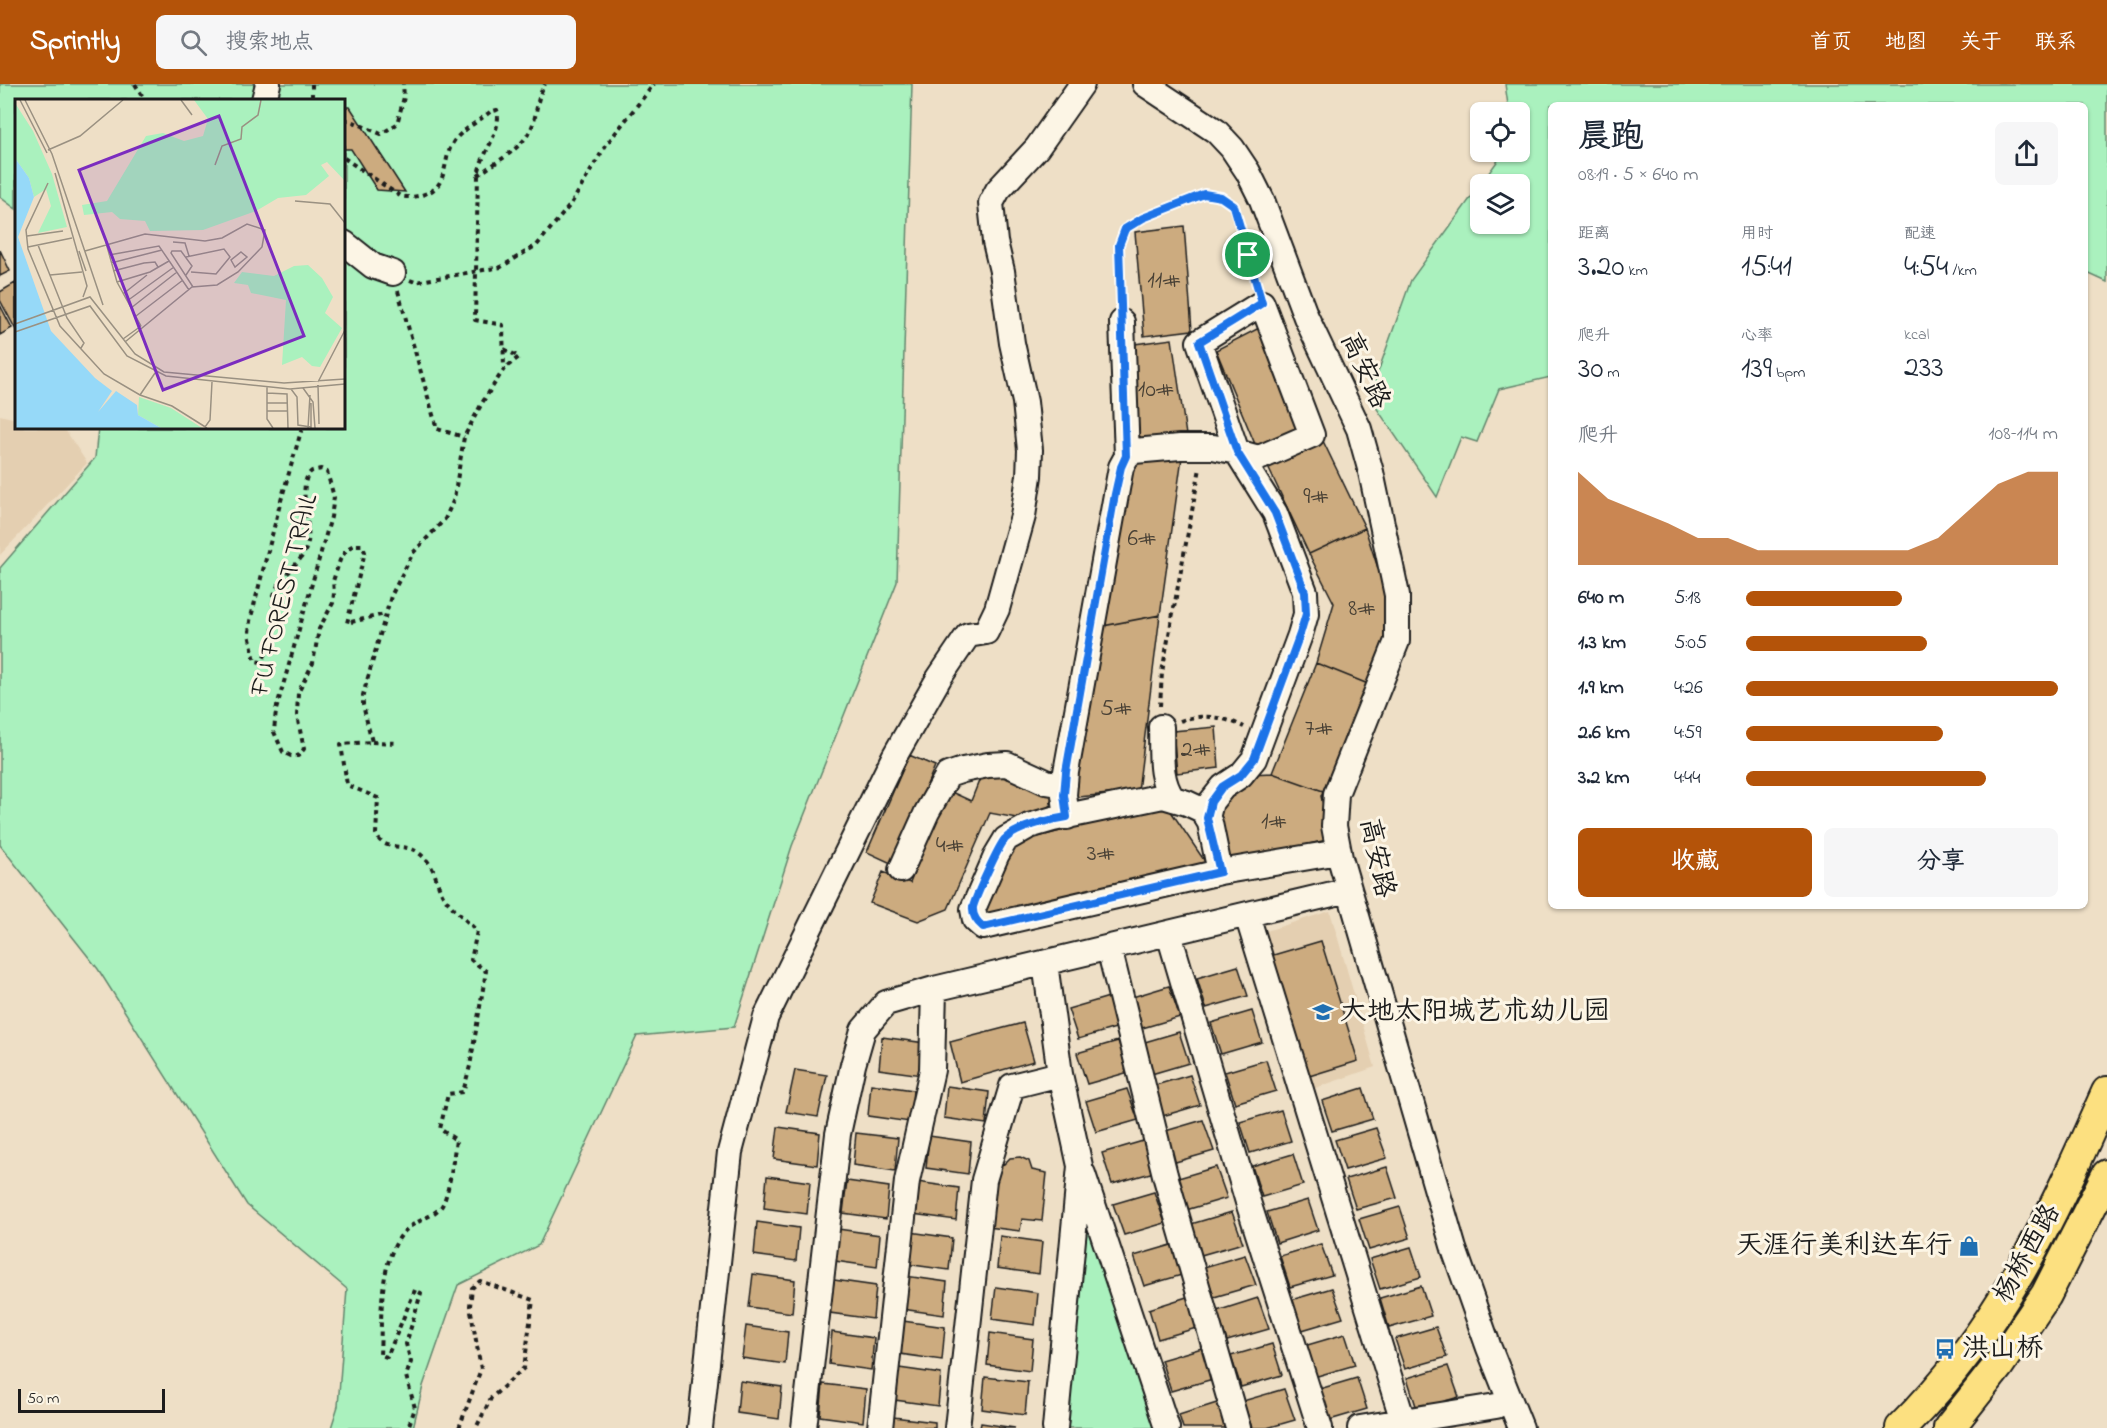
<!DOCTYPE html>
<html lang="zh">
<head>
<meta charset="utf-8">
<style>
	:root { --surface:#fff; --page:#f6f6f7; --text:#1f2937; --muted:#747a83; --accent:#b45309 }
	body { margin:0; font-family:"Indie Flower","LXGW WenKai TC",sans-serif; background:var(--page); color:var(--text); height:100vh; display:flex; flex-direction:column; font-size:22px; white-space:nowrap }
	* { box-sizing:border-box; margin:0 }
	p { font-size:20px; color:var(--muted) }
	.icon { flex:none; width:33px; height:33px; fill:none; stroke:currentColor; stroke-width:2; stroke-linecap:round; stroke-linejoin:round }
	.map { position:relative; flex:1; overflow:hidden }
	.side { position:absolute; left:1548px; top:18px; width:540px; height:807px; display:flex; flex-direction:column; background:var(--surface); border-radius:9px; box-shadow:0 2px 4px #0004 }
	.side>* { flex:none }
	.buttons { position:absolute; left:1470px; top:18px; display:grid; gap:12px }
	.buttons a { display:grid; place-items:center; width:60px; height:60px; border-radius:9px; background:var(--surface); box-shadow:0 2px 4px #0004; font-size:30px }
	.scale { position:absolute; left:18px; bottom:15px; width:147px; box-sizing:border-box; padding-left:6px; border:3px solid #1c1c1c; border-top:0; font-size:16px; line-height:21px; white-space:nowrap; color:#1c1c1c; -webkit-text-stroke:4px #fcf5e5; paint-order:stroke }
	.pin { position:absolute; display:grid; place-items:center; width:51px; height:51px; color:#fff; margin:-26px; border:3px solid #fff; border-radius:50%; box-shadow:0 2px 6px #0007 }
	.round { display:grid; place-items:center; flex:none; width:63px; height:63px; border-radius:9px; background:var(--page) }
	.summary { display:flex; align-items:center; justify-content:space-between; height:102px; padding:0 30px }
	h1 { font-size:33px; font-weight:600; line-height:45px }
	.figures { display:grid; grid-template-columns:repeat(3,1fr); gap:9px; height:102px; padding:6px 30px }
	.figures div { display:grid; align-content:center }
	.figures b { font-size:30px; font-weight:600 }
	.figures small { font-size:16px; font-weight:400 }
	.figures p { font-size:16px }
	.chart { height:168px; padding:12px 30px }
	.chart p { display:flex; justify-content:space-between }
	.chart svg { width:100%; height:108px; margin-top:6px; fill:var(--accent); opacity:.7 }
	.action { display:flex; gap:12px; margin-top:auto; padding:12px 30px }
	.action a { flex:1; height:69px; border-radius:9px; background:var(--accent); color:#fff; font-size:24px; font-weight:600; line-height:69px; text-align:center }
	.action a+a { background:var(--page); color:var(--text) }
	ul { padding:0 30px; list-style:none; font-size:20px }
	li { display:grid; grid-template-columns:96px 72px 1fr; align-items:center; height:45px }
	li i { height:15px; border-radius:8px; background:var(--accent) }
	header { display:flex; align-items:center; gap:36px; box-sizing:border-box; height:84px; padding:0 30px; background:var(--accent); color:#fff }
	header strong { font-size:28px }
	nav { display:flex; gap:33px; margin-inline-start:auto; font-size:21px }
	.search { width:420px; height:54px; background:var(--page); display:flex; align-items:center; gap:15px; box-sizing:border-box; padding:0 21px; border-radius:9px; color:var(--muted); font-size:22px }
	.map>svg:first-child { display:block }
</style>
</head>
<body>
<header>
<strong>Sprintly</strong>
<div class="search"><svg class="icon" aria-label="search" viewBox="0 0 24 24"><circle cx="10" cy="10" r="6"/><path d="M15 15l6 6"/></svg>搜索地点</div>
<nav><a>首页</a><a>地图</a><a>关于</a><a>联系</a></nav>
</header>
<div class="map">
<svg width="2107" height="1344" viewBox="0 0 2107 1344">
	<rect width="100%" height="100%" fill="#eedfc6"/>
	<filter id="ink" filterUnits="userSpaceOnUse"><feTurbulence type="fractalNoise" baseFrequency=".0167" numOctaves="2"/><feDisplacementMap in="SourceGraphic" scale="12" xChannelSelector="R" yChannelSelector="G"/><feConvolveMatrix kernelMatrix="1 2 1 2 8 2 1 2 1" color-interpolation-filters="sRGB"/></filter>
	<g filter="url(#ink)">
		<path fill="#e4cfb1" d="M0 331 16 335V344H64L87 379 0 471Z
			M1330 827 1375 983 1310 1006 1263 848Z"/>
		<path fill="#aaf1be" stroke="#63866d" stroke-width="1.5" fill-rule="evenodd" d="M0 0H912L897 498 792 762 734 943 637 952 539 1161 458 1201 423 1302 413 1344H331L338 1322 347 1205 247 1121 98 885 0 761V484L95 374 98 344H344V16H16V125L0 113Z
			M1505 0H2107V198L2085 188V21H1551V293L1499 305 1477 358 1461 353 1437 413 1369 313 1411 196 1504 68H1520V28H1509ZM1480 100H1520V140H1480Z
			M1084 1103 1158 1344H1063Z"/>
		<path fill="#ccab7f" stroke="#1c1c1c" stroke-width="1.5" d="M344 23H350L405 108 377 106 351 65H344Z
			M1184 142 1192 246 1144 252 1135 148Z
			M0 166 10 187 0 192Z
			M15 199 16 202V246L0 216V208Z
			M0 221 12 244 0 251Z
			M1259 244 1302 343 1257 365 1216 266Z
			M1172 255 1186 351 1139 357 1127 261Z
			M1323 357 1365 444 1309 470 1267 381Z
			M1182 373 1160 531 1098 543 1129 380Z
			M1365 444 1393 531 1368 600 1316 579 1334 519 1309 470Z
			M1160 531 1138 707 1069 714 1098 543Z
			M1316 579 1368 600 1323 707 1272 689Z
			M1216 643 1219 684 1177 689 1173 647Z
			M909 671 935 682 893 780 867 768Z
			M983 687 1054 709 1047 728 1022 735 990 729 948 825 918 837 870 819 883 788 910 799 947 706 971 717Z
			M1272 689 1323 707 1321 712 1331 755 1230 778 1219 720 1250 690Z
			M1166 720 1206 779 985 836 983 818 1006 761Z
			M1321 857 1358 977 1306 993 1270 872Z
			M1238 882 1248 912 1206 924 1197 894Z
			M1169 902 1180 933 1139 945 1129 914Z
			M1109 913 1119 943 1078 955 1068 925Z
			M1252 927 1262 958 1221 970 1211 939Z
			M1023 939 1034 977 960 998 950 958Z
			M1179 948 1189 979 1148 991 1138 960Z
			M882 953 925 959 922 991 879 985Z
			M1118 957 1129 988 1087 1000 1077 969Z
			M1266 976 1276 1007 1235 1019 1225 988Z
			M795 986 827 991 818 1033 786 1028Z
			M1190 991 1200 1021 1159 1033 1149 1003Z
			M871 1000 913 1006 910 1038 868 1032Z
			M947 1002 989 1008 986 1040 944 1034Z
			M1363 1004 1373 1035 1332 1047 1322 1017Z
			M1127 1005 1138 1036 1096 1048 1086 1017Z
			M1281 1026 1291 1057 1250 1069 1240 1038Z
			M1203 1036 1214 1067 1172 1079 1162 1048Z
			M778 1043 820 1049 817 1081 774 1075Z
			M1376 1044 1387 1074 1345 1086 1335 1056Z
			M856 1049 898 1054 895 1087 853 1081Z
			M929 1052 971 1058 968 1090 926 1084Z
			M1143 1057 1154 1088 1112 1100 1102 1069Z
			M1293 1070 1303 1101 1262 1113 1252 1082Z
			M1020 1073 1029 1077 1032 1086 1047 1089 1042 1137 1022 1135 1020 1147 988 1143 997 1082 1003 1081 1010 1074Z
			M1216 1083 1227 1114 1186 1126 1175 1095Z
			M1387 1083 1397 1114 1356 1125 1346 1095Z
			M767 1092 810 1098 807 1130 764 1124Z
			M847 1097 889 1103 886 1135 843 1129Z
			M917 1098 959 1104 956 1136 913 1130Z
			M1154 1108 1165 1139 1124 1151 1113 1120Z
			M1308 1116 1318 1146 1277 1159 1267 1128Z
			M1400 1123 1410 1154 1369 1166 1359 1135Z
			M1232 1128 1243 1159 1201 1171 1191 1140Z
			M757 1138 799 1144 796 1177 754 1171Z
			M838 1145 880 1151 877 1183 835 1177Z
			M910 1148 952 1154 949 1186 906 1180Z
			M1000 1152 1042 1158 1039 1190 997 1184Z
			M1175 1160 1185 1190 1144 1202 1134 1172Z
			M1321 1160 1332 1191 1290 1203 1280 1172Z
			M1411 1163 1421 1193 1380 1205 1370 1175Z
			M1245 1171 1256 1201 1214 1213 1204 1183Z
			M753 1190 795 1196 792 1229 749 1223Z
			M905 1192 947 1198 944 1231 902 1225Z
			M834 1196 876 1202 873 1235 830 1229Z
			M1421 1202 1431 1232 1389 1244 1380 1214Z
			M996 1203 1038 1209 1035 1241 992 1235Z
			M1332 1204 1343 1234 1302 1246 1291 1216Z
			M1190 1212 1200 1243 1158 1255 1149 1225Z
			M1258 1214 1269 1245 1227 1257 1217 1227Z
			M903 1237 945 1243 942 1276 900 1270Z
			M746 1242 788 1248 785 1280 742 1274Z
			M1436 1243 1447 1273 1405 1285 1395 1255Z
			M832 1248 874 1254 871 1286 829 1280Z
			M990 1249 1033 1255 1030 1287 987 1281Z
			M1345 1250 1355 1281 1314 1293 1304 1262Z
			M1272 1260 1282 1291 1241 1303 1231 1272Z
			M1202 1264 1213 1295 1171 1307 1161 1276Z
			M1448 1282 1459 1313 1417 1325 1407 1294Z
			M899 1284 941 1290 938 1322 895 1316Z
			M985 1293 1028 1298 1025 1331 982 1325Z
			M1357 1294 1367 1325 1326 1337 1316 1306Z
			M740 1297 782 1303 779 1335 737 1329Z
			M823 1300 866 1305 863 1338 820 1332Z
			M1284 1305 1295 1336 1267 1344H1252L1243 1317Z
			M1220 1318 1229 1344H1183L1179 1331Z
			M893 1333 935 1338V1344H892Z
			M981 1339 1015 1344H980Z"/>
		<g fill="none" stroke-linecap="round" stroke-linejoin="round">
			<g stroke="#1c1c1c" stroke-width="28">
				<path id="minor" d="M1145 0 1216 47 1232 64 1248 88 1262 116 1306 233 1359 345 1371 388 1397 511V557L1336 710 1334 742 1340 774 1454 1165 1489 1264 1521 1344
					M264 16 268 0
					M344 159 373 182 393 189
					M1262 219 1312 351 1259 374 1237 368 1199 258Z
					M1122 238 1127 372
					M1161 643C1162 667 1158 695 1173 715
					M1067 733 1064 711 1066 688 1121 383 1127 372 1134 367 1180 363H1213L1237 368 1275 429 1305 508 1306 530 1300 551 1254 675 1241 691 1223 703 1211 718 1207 734
					M901 786 927 728 948 691 963 686 988 681 1007 680 1046 698 1065 701
					M1220 788 1210 739 1202 726 1187 719 1163 712 1053 735 1029 742 1006 755 997 770 973 825 975 836 983 843 1220 788 1339 768
					M1247 831 1403 1337
					M1169 850 1248 1118 1320 1344
					M1109 864 1165 1091 1238 1344
					M1045 879 1060 990 1080 1082 1055 1344
					M1083 1090 1167 1344
					M700 1344 730 1068 766 933 894 673 939 594 968 551 986 548 997 525 1023 432 1029 392 1030 366 1025 318 1012 259 1002 187 995 158 991 119 998 106 1037 64 1082 0
					M804 1344 838 1050 853 981 863 946 886 919 934 905 1349 806
					M880 1344 907 1097 932 986 934 905
					M957 1344 984 1096 1012 1002 1060 990
					M1360 1344 1496 1322"/>
			</g>
			<g stroke="#1c1c1c" stroke-width="34">
				<path id="major" d="M1901 1344C2002 1244 2050 1136 2107 1008
					M1949 1344 1998 1282 2046 1211 2107 1091"/>
			</g>
			<path stroke="#1c1c1c" stroke-width="4" stroke-dasharray="4.5 4.5" stroke-linecap="butt" d="M135 0 145 16
				M312 0V16
				M344 36H349L381 50 397 40 404 13 403 0
				M478 91C497 77 525 64 533 40 538 24 536 16 545 0
				M410 196 415 198 501 183 537 161 571 120 606 61 654 0
				M398 207 437 345 464 353
				M1121 219C1120 200 1114 162 1125 146 1130 138 1194 111 1205 111 1216 110 1225 116 1234 122L1257 202
				M504 265 519 273 504 285
				M302 344 280 420 250 537 249 550 255 577 261 578C266 570 272 559 273 549 275 535 270 522 275 508 282 489 304 479 308 458 311 441 296 397 312 387 314 386 318 386 321 385L327 388 334 413 331 433 276 626 274 648 283 668 291 672H298L304 665 297 632 298 609 313 579 319 545 333 519 334 509 333 497 340 476 347 465 354 461H362L365 468 347 539 385 530
				M1160 622 1162 588 1200 384
				M1180 637C1201 629 1225 633 1244 643
				M372 658 399 659
				M459 1344 481 1285 470 1222 472 1204 480 1197 533 1216 524 1284 491 1314 476 1344"/>
			<use href="#minor" stroke="#fcf5e5" stroke-width="24"/>
			<use href="#major" stroke="#fce080" stroke-width="30"/>
			<path stroke="#1c1c1c" stroke-width="4" stroke-dasharray="4.5 4.5" stroke-linecap="butt" d="M344 74 400 112C409 114 418 113 427 109 449 101 442 74 454 57 462 46 479 37 490 28L497 26 498 29C499 53 482 68 478 91L475 236 503 241 504 285 482 319 464 353 454 415 445 435 413 469 391 512 363 611V621L372 658 341 660 347 701 378 714 376 750C383 768 402 759 416 767 440 783 433 800 447 817 456 828 467 837 477 847L471 876 486 887 470 982 463 1008 448 1010 440 1045 456 1056C454 1070 449 1113 441 1123 431 1134 412 1138 403 1149 378 1179 382 1234 380 1271L387 1273 415 1206 421 1209 406 1260 411 1278 406 1292 415 1324 408 1344"/>
		</g>
	</g>
	<g fill="none" stroke-linecap="round" stroke-linejoin="round" filter="url(#ink)">
		<g stroke="#fff" stroke-width="12">
			<path id="route" d="M1204 110 1221 113 1234 122 1262 219 1199 258 1237 368 1275 429 1305 508 1306 530 1300 550 1254 675 1241 691 1222 703 1211 718 1207 734 1220 788 983 843C977 838 972 832 973 823 976 812 998 763 1005 755 1018 742 1049 736 1067 733L1064 711 1066 688 1115 410 1121 383 1126 372 1119 161 1125 145 1143 134Z"/>
		</g>
		<use href="#route" stroke="#1a73e8" stroke-width="8"/>
	</g>
	<defs>
		<g id="school-bare" transform="scale(1.62)"><path d="M0-5L7-2L0 1L-7-2ZM-4 1L0 2.5L4 1V4Q0 6-4 4Z" fill="#1f6fb2" stroke="#fcf5e5" stroke-width="2.5" paint-order="stroke"/></g>
		<g id="shop-bare" transform="scale(1.62)"><path d="M-5-2.5h2.3a2.7 3.5 0 0 1 5.4 0H5L5.5 6h-11ZM-1.5-2.5h3a1.5 2.3 0 0 0-3 0Z" fill="#1f6fb2" stroke="#fcf5e5" stroke-width="2.5" paint-order="stroke"/></g>
		<g id="bus-bare" transform="scale(1.62)"><path d="M-5-6H5V4H4V6H2V4H-2V6H-4V4H-5ZM-3.5-4V0h7V-4ZM-3.5 1.2v1.5H-2V1.2ZM2 1.2v1.5H3.5V1.2Z" fill="#1f6fb2" stroke="#fcf5e5" stroke-width="2.5" paint-order="stroke"/></g>
	</defs>
	<g fill-rule="evenodd">
		<use href="#school-bare" x="1323" y="928"/>
		<use href="#shop-bare" x="1969" y="1162"/>
		<use href="#bus-bare" x="1945" y="1265"/>
	</g>
	<g text-anchor="middle" dominant-baseline="central" stroke-width="6" stroke-linejoin="round" paint-order="stroke">
		<g font-size="24" fill="#484035">
			<text x="1164" y="197">11#</text>
			<text x="1156" y="306">10#</text>
			<text x="1316" y="413">9#</text>
			<text x="1142" y="455">6#</text>
			<text x="1362" y="525">8#</text>
			<text x="1116" y="625">5#</text>
			<text x="1319" y="645">7#</text>
			<text x="1196" y="666">2#</text>
			<text x="1274" y="738">1#</text>
			<text x="950" y="762">4#</text>
			<text x="1101" y="770">3#</text>
		</g>
		<g font-size="27" fill="#1c1c1c" stroke="#fcf5e5">
			<text transform="translate(1364 287) rotate(65)">高安路</text>
			<text transform="translate(285 511) rotate(-76)">FU FOREST TRAIL</text>
			<text transform="translate(1376 774) rotate(78)">高安路</text>
			<text transform="translate(2028 1170) rotate(-61)">杨桥西路</text>
		</g>
		<g font-size="27" fill="#1c1c1c" stroke="#fcf5e5" text-anchor="start">
			<text x="1340" y="928">大地太阳城艺术幼儿园</text>
			<text x="1952" y="1162" text-anchor="end">天涯行美利达车行</text>
			<text x="1962" y="1265">洪山桥</text>
		</g>
	</g>
	<g transform="translate(15 15)">
		<rect width="330" height="330" fill="#eedfc6"/>
		<path d="M179 1H330V82L312 63 306 66 314 77 291 96 263 99 241 112 188 131 135 132 130 122 105 120 97 113 69 116 67 106 92 102 131 37 148 34 169 42 188 37 193 20ZM0 4 18 32 37 75 52 128 23 134 36 107 31 90 19 98 14 79 0 59ZM293 166 307 179 318 198 310 214 327 229 305 268 297 267 287 258 267 266 271 201 236 194 233 186 219 184 227 173 259 177 279 167ZM124 298 156 309 187 329H146L123 316Z" fill="#aaf1be"/>
		<path d="M0 59 14 79 19 98 3 138 36 232 80 279 97 292 83 313 101 292 122 306 123 316 146 329H0Z" fill="#96d9f8"/>
		<path fill="none" stroke="#9a9182" stroke-width="1.5" d="M5 1 32 54M10 1 37 55 88 206M166 1 177 16M33 51 65 37 108 1M200 66 207 47 226 40 227 28 243 16 246 1M40 74 72 187 68 198M33 84 11 131 13 150 45 227 89 275 125 296 157 307 192 329M280 102 315 105 330 124M12 137 48 132M158 143 170 144 174 157M91 144 102 183 126 227M23 146 52 219 69 244 66 249M13 148 57 139M64 152 71 172M70 152 130 135 190 142 207 139 232 125 250 131 247 148 223 173 202 186 177 188 110 243M226 153 232 158 220 168 216 161ZM94 156 144 147 174 191M171 158 209 150 215 158 201 175 176 173M96 164 147 151M98 172 129 164 140 163 143 168M35 176 67 173M171 176 177 167 166 152H157L156 154 178 188M102 183 135 173 154 162M108 195 132 176M112 202 159 168M116 209 162 173M121 217 168 181M0 225 75 198 120 255 149 273 269 284 330 280M0 233 75 207 112 257 151 277 275 290 330 285M108 240 126 227M303 283 330 231M303 286 304 325M252 288V320L258 329M288 289 298 303 300 329M276 290 282 298 283 326 296 328M252 294 272 295 273 329M125 296 140 274M252 304H272M296 304V329M252 312H273M190 328 195 321 197 283M293 329 295 296"/>
		<path fill="#7b2cbf" fill-opacity="0.15" stroke="#7b2cbf" stroke-width="3" d="M204 17 289 237 148 291 64 71Z"/>
		<rect width="330" height="330" fill="none" stroke="#1c1c1c" stroke-width="3"/>
	</g>
</svg>
<div class="buttons">
<a><svg class="icon" aria-label="locate" viewBox="0 0 24 24"><circle cx="12" cy="12" r="6"/><path d="M12 2v4M12 18v4M2 12h4M18 12h4"/></svg></a>
<a><svg class="icon" aria-label="layers" viewBox="0 0 24 24"><path d="M12 4l9 5-9 5-9-5zM3 14l9 5 9-5"/></svg></a>
</div>
<div class="scale">50 m</div>
<div class="pin" style="left:1248px;top:171px;background:#1e9e55"><svg class="icon" aria-label="arrive" viewBox="0 0 24 24"><path d="M6 21V4h12l-3 4 3 4H6"/></svg></div>
<section class="side">
<div class="summary"><div><h1>晨跑</h1><p>08:19 · 5 × 640 m</p></div><a class="round"><svg class="icon" aria-label="share" viewBox="0 0 24 24"><path d="M12 15V3M7 8l5-5 5 5M5 13v7h14v-7"/></svg></a></div>
<div class="figures">
<div><p>距离</p><b>3.20<small> km</small></b></div>
<div><p>用时</p><b>15:41</b></div>
<div><p>配速</p><b>4:54<small> /km</small></b></div>
</div>
<div class="figures">
<div><p>爬升</p><b>30<small> m</small></b></div>
<div><p>心率</p><b>139<small> bpm</small></b></div>
<div><p>kcal</p><b>233</b></div>
</div>
<div class="chart"><p><span>爬升</span>108–114 m</p>
<svg viewBox="0 0 160 44" preserveAspectRatio="none"><path d="M0 44V6L10 17L20 22L30 27L40 33L50 33L60 38L70 38L80 38L90 38L100 38L110 38L120 33L130 22L140 11L150 6L160 6V44z"/></svg>
</div>
<ul>
<li><b>640 m</b>5:18<i style="width:50%"></i></li>
<li><b>1.3 km</b>5:05<i style="width:58%"></i></li>
<li><b>1.9 km</b>4:26<i style="width:100%"></i></li>
<li><b>2.6 km</b>4:59<i style="width:63%"></i></li>
<li><b>3.2 km</b>4:44<i style="width:77%"></i></li>
</ul>
<div class="action"><a>收藏</a><a>分享</a></div>
</section>
</div>
</body>
</html>
